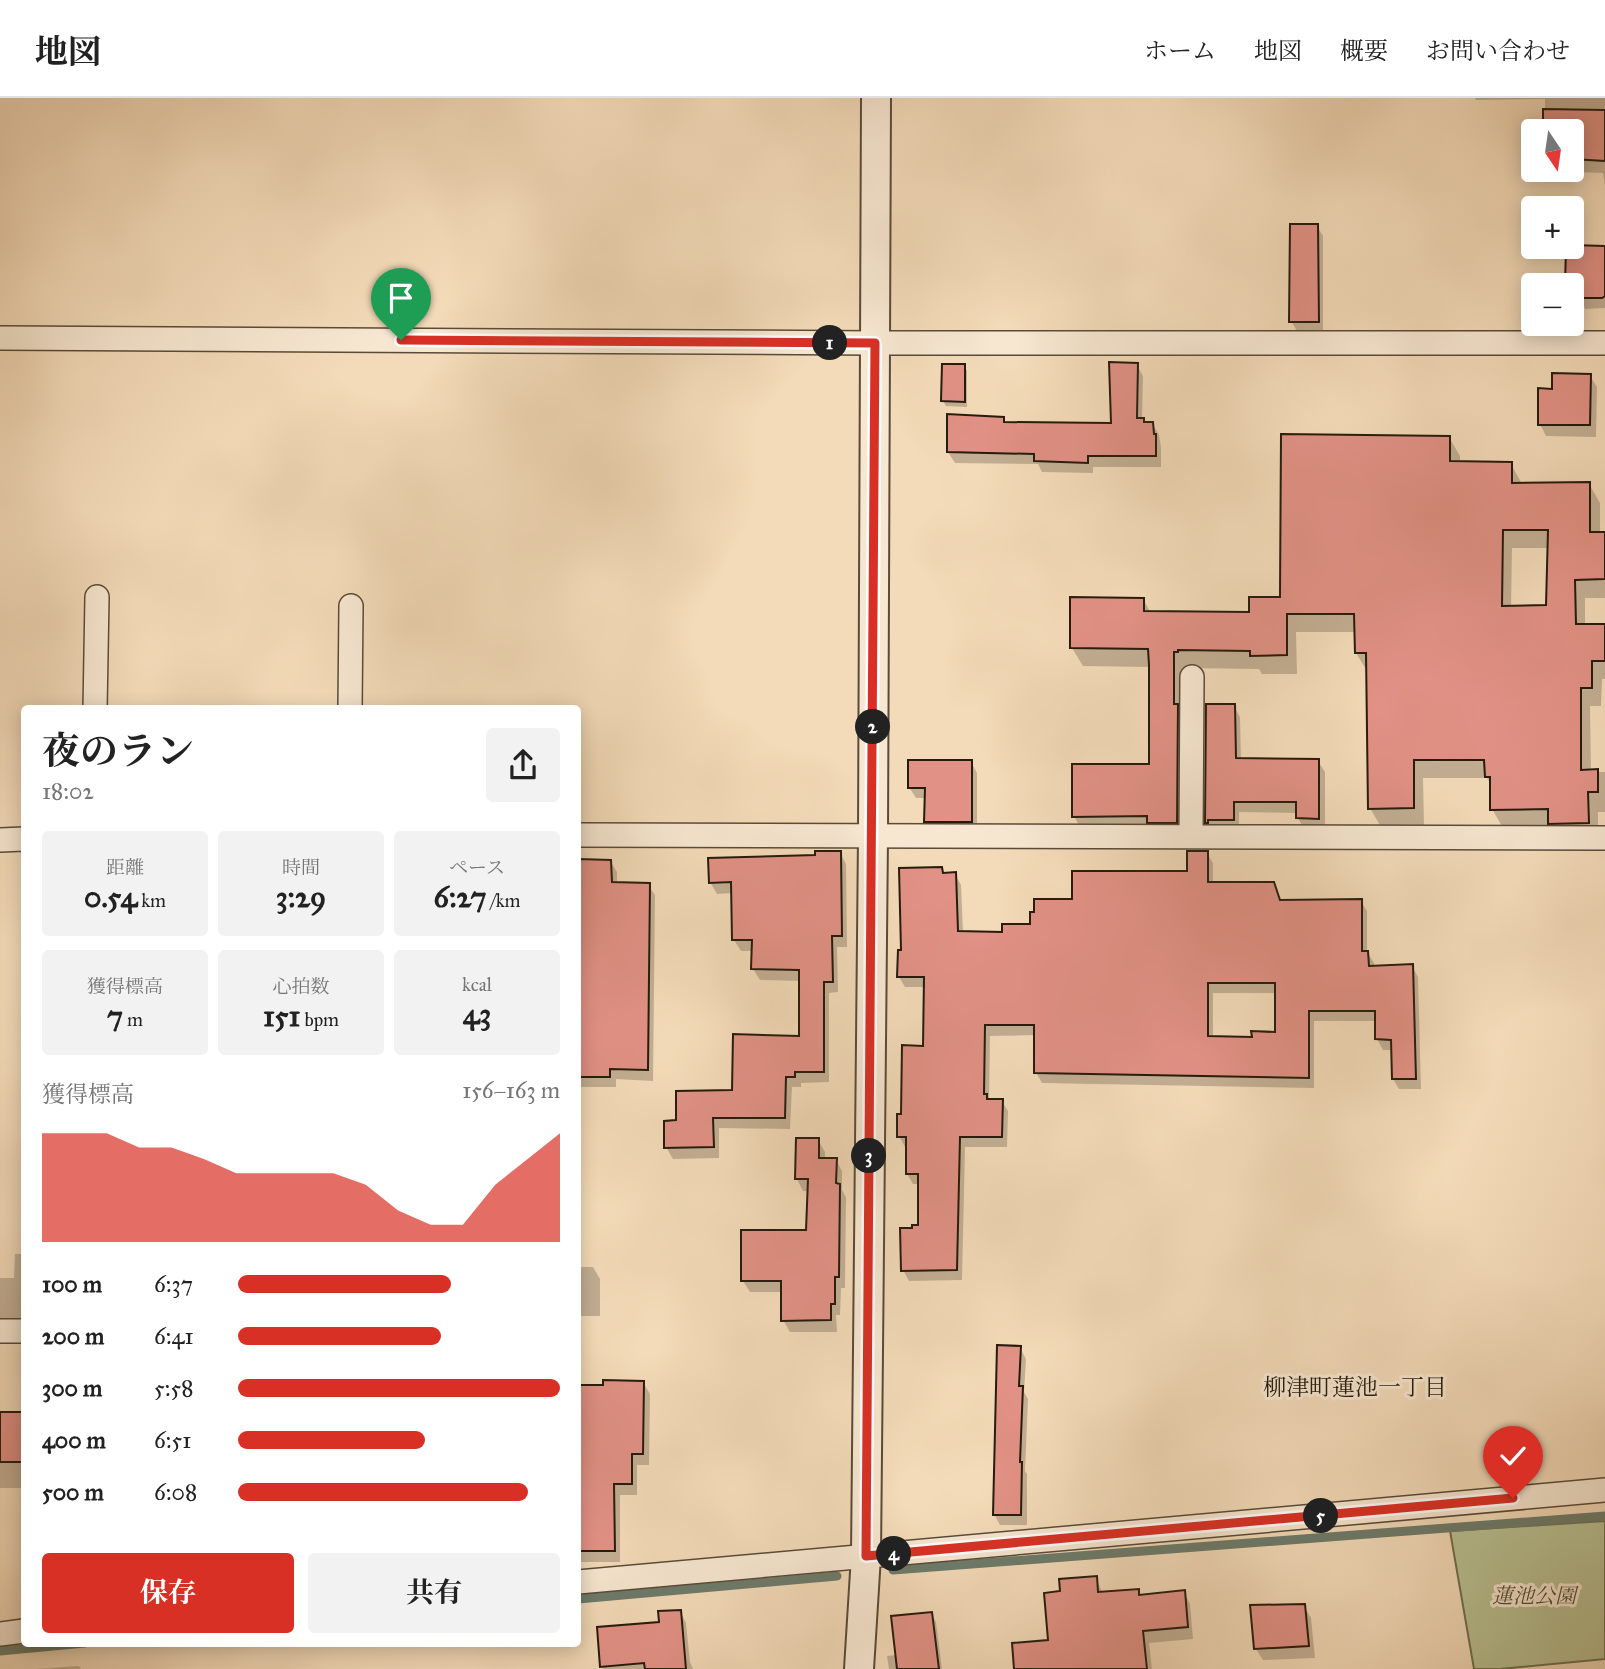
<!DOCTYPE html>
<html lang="ja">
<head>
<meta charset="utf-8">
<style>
	:root { --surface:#fff; --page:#f2f2f2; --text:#222; --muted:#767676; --line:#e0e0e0; --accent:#d93025 }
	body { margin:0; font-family:"IM FELL Great Primer","Noto Serif JP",serif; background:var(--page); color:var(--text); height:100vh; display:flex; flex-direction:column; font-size:26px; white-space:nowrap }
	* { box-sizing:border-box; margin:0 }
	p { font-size:23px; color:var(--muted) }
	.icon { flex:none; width:38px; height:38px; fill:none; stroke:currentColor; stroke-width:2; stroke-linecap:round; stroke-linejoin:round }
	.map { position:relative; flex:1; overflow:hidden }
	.details { position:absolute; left:21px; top:607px; width:560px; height:942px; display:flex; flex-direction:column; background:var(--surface); border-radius:7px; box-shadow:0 4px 18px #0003 }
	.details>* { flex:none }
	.needle { width:46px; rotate:167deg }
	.tools { position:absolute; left:1521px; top:21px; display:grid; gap:14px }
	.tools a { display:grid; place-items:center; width:63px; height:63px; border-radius:7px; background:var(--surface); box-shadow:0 4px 18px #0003; font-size:35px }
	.pin { position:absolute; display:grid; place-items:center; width:60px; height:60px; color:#fff; margin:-72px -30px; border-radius:50% 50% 50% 0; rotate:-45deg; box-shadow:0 0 7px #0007 }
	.pin .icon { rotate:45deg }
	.km { position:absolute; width:35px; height:35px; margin:-18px; border-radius:50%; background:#222; color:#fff; font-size:19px; line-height:35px; text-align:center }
	.round { display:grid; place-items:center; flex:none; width:74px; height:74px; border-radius:7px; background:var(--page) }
	.headline { display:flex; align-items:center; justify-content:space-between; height:119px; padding:0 21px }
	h1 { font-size:38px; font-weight:700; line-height:52px }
	.metrics { display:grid; grid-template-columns:repeat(3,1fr); gap:10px; height:119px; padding:7px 21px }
	.metrics div { display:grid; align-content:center; border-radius:7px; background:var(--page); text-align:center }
	.metrics b { font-size:30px; font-weight:700 }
	.metrics small { font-size:19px; font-weight:400 }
	.metrics p { font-size:19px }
	.chart { height:196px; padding:14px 21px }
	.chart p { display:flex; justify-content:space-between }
	.chart svg { width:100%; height:126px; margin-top:7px; fill:var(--accent); opacity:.7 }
	.primary-button { display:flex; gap:14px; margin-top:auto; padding:14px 21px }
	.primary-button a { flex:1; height:80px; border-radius:7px; background:var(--accent); color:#fff; font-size:28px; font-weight:700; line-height:80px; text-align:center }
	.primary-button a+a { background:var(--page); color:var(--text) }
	ul { padding:0 21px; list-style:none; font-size:23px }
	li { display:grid; grid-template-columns:112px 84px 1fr; align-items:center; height:52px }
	li i { height:18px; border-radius:9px; background:var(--accent) }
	header { display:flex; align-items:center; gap:42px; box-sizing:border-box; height:98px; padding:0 35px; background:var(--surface); border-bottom:2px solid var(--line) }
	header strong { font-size:33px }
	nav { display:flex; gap:38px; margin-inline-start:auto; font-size:24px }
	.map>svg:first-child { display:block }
</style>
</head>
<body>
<header>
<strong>地図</strong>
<nav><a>ホーム</a><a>地図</a><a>概要</a><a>お問い合わせ</a></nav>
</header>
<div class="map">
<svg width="1605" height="1571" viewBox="0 0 1605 1571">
	<rect width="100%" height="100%" fill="#f3dab8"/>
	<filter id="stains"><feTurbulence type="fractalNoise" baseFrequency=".00286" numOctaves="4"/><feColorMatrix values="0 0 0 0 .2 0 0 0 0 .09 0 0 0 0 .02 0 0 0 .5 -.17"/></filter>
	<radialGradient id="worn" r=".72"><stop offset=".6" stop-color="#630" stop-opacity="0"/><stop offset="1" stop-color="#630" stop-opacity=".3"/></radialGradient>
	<path fill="#b8c092" stroke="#6f6e50" stroke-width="2" d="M1605 1423V1561L1500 1571H1474L1450 1433Z"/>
	<path fill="#0003" fill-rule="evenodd" d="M1475 0H1605V87L1603 75 1551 73 1550 72H1572V33H1545V1L1476 2Z
		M1317 128 1323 138V234L1297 233 1291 223Z
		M1567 149H1605V210L1585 211 1584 208H1574L1572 205V187H1567Z
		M1137 267 1143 278 1142 322 1145 326 1152 325 1159 337 1161 349V369H1093V375L1042 374 1038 366 955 365 948 354 1003 321 1006 326 1113 327Z
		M964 268 967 273V309L946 308 943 303Z
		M1590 278 1597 289 1596 339 1546 338 1540 326 1554 292Z
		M1449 339 1460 358V365L1511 366 1522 386H1589L1600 405V436H1605V500H1585V528H1605V581H1602L1601 608H1590L1591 674H1605V714H1598V743L1503 730 1492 711V688L1487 680H1423L1424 728 1381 729 1370 710 1367 573 1356 555V534H1296L1297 576H1262L1259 571 1187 570V743L1084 737 1074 718 1151 668V569L1083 568 1072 550 1143 501 1151 515 1251 516 1281 501ZM1512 450H1549L1548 509H1511Z
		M1234 608 1240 619 1241 662 1318 663 1325 674V731H1304L1298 720V715L1239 714V732L1214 736 1207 724Z
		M971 664 977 675V735L932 734 926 724V700H916L909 689Z
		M840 755 846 766 847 849H837L838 894 829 895V984L801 985V989H792L790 1031 719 1030V1060L673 1061 666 1049 678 1024 734 993 801 940V883L760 882 753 871V853H741L734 842 733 795 717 796 710 784Z
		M1207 755 1213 765V785H1273L1282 804 1361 803 1367 813V854L1374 865V869L1412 868 1418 879 1421 991H1399L1393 981V952H1383L1377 941V923H1314V990L1042 985 1036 974V937L990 938 989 1003H1002L1008 1013 1007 1049H965L962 1182 909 1183 903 1172 920 1129V1086H913L907 1076 908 1049H905L899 1038 902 1017 925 949V889H905L899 879 903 854 941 771 945 777 955 776 961 787 963 835 1003 836 1032 828 1074 802 1189 775ZM1213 895H1277V935L1253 941 1213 940Z
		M578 763H610L617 774V786L648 787 655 797 653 983 616 981V989H578Z
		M818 1042 825 1054V1062H836L842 1073V1092L846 1099 845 1190H841L840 1217H836L837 1234H790L783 1222V1194H750L743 1183 808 1134 809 1093H803L797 1081Z
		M15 1156H24V1224H0V1180H14Z
		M578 1169H593L600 1181V1218H578Z
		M1020 1250 1026 1261 1024 1294 1028 1301 1025 1373 1027 1376V1427H1000L994 1416Z
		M643 1284 650 1296 649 1367H637V1397H620V1464H578V1389H580L578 1289H604Z
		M0 1316H24V1390H0Z
		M1096 1480 1103 1496 1138 1493 1141 1498 1184 1494 1190 1506 1193 1541 1149 1545 1152 1571H1016L1050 1543 1062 1495Z
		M1304 1508 1311 1520 1315 1560 1263 1562 1256 1551Z
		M680 1513 686 1525 690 1564 693 1571H603L602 1568Z
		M931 1515 936 1524 942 1571H889L887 1558 897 1557Z
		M79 1568 81 1571H34Z"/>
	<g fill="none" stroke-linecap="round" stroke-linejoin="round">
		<path stroke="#6d7b6b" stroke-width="9" d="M893 1472 1605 1418
			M578 1501 837 1478
			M0 1553 85 1545"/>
	</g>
	<path fill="#e19185" stroke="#261b0d" stroke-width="2" fill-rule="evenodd" d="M1543 11 1605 12V63L1572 61V33H1543Z
		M1290 126H1318L1319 224H1289Z
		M1572 147 1605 148V198L1602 200H1577V197H1572V187H1565L1566 149Z
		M1109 264 1138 265 1137 320H1144V324H1153L1154 336H1156V358H1088V365L1034 363V356L947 354V316L1004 319V324L1111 325Z
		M942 266H965V304L941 303Z
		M1552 275 1591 276 1590 327H1538V290L1552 291Z
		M1281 336 1450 338V363L1512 364V385L1590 384V434H1605V481L1575 482 1576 526H1605V563H1592V590H1581V672L1598 671V694H1588L1589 725 1548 726V711L1490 712V679H1485L1484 662H1414V710L1368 711 1366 555H1355L1354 516H1287V557L1250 558V553L1178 552V554H1174V606H1178L1177 725H1147V718L1072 719V666H1149V567L1148 551 1070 550V499L1144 500V513L1249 514V499H1280ZM1503 432H1548L1546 507 1502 508Z
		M1206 606H1235L1236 660 1319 661V721L1296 720V704H1234V722H1208V725H1205Z
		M908 662H972V724H924L925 690H908Z
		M815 753H841L842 838H832L833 884H824V974H795V979H786L785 1020H713L714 1049 664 1050V1023L676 1022V993L732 992 733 936 799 938V872L751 871 752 842H732L731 784 709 785 708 760 815 757Z
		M1187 753H1208V784H1274L1280 802 1362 801V853H1368L1369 868 1413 866 1416 981H1392L1391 942 1375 941V913H1309V980L1034 975V927H985L984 996H987V1001H1003L1002 1039H960L957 1172 901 1173 900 1130H912V1127H918V1076H906V1039H897V1016H901L902 947 923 948 924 879H897L898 852H901L899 770 942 769 943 775 956 774 958 833 1002 834V826H1030V814H1034V801H1072V773H1187ZM1208 885H1275V934L1251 933 1252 939 1208 938Z
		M578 761 611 762 612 784 650 785 648 972 610 971V979H578Z
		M796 1040H819V1060H837L836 1085 840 1086 839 1179H835V1206H831V1222L781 1223V1183H741V1132H806L808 1081H795Z
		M997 1247 1021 1248 1019 1288H1023L1020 1364H1022L1021 1417H993Z
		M603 1282 644 1283 643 1356H632V1386H614L615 1453H578V1287H603Z
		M0 1314H24V1364H0Z
		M1097 1478 1098 1494 1139 1491V1497L1185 1492 1188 1529 1143 1533 1147 1571H1014L1012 1545 1048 1542 1044 1495 1060 1493 1059 1481Z
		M1305 1506 1309 1548 1254 1551 1250 1507Z
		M681 1512 686 1571H645L644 1565 600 1569 597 1529 659 1524 658 1513Z
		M932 1514 939 1571H897L891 1518Z"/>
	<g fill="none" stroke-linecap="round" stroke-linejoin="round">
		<g stroke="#594b38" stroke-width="26">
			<path id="minor" d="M0 240 875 245H1605
				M95 611 97 499
				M350 611 351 508
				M578 737 1605 740
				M1191 739 1192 579
				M0 742 24 741
				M0 1233H24
				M578 1484 1605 1392
				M0 1536 24 1533"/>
		</g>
		<g stroke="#594b38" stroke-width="32">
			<path id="tertiary" d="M859 1571 866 1458 873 738 876 0"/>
		</g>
		<use href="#minor" stroke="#f7e7d1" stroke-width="23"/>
		<use href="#tertiary" stroke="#f7e7d1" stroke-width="28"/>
	</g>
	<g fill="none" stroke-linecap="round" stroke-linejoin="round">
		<g stroke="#fff" stroke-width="14">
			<path id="route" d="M401 242 875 245 866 1458 1513 1400"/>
		</g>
		<use href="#route" stroke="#d93025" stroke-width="9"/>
	</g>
	<g text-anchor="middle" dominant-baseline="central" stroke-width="6" stroke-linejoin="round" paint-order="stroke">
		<g font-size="21" font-style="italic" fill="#524d35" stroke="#f7e7d1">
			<text x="1534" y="1498">蓮池公園</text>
		</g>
		<g font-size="23" fill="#261b0d" stroke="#f7e7d1">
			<text x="1355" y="1289">柳津町蓮池一丁目</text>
		</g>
	</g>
	<rect width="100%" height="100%" filter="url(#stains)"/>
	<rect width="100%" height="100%" fill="url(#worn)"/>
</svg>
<div class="tools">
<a><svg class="needle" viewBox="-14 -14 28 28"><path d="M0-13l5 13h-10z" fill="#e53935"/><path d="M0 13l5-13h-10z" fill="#767676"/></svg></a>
<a>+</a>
<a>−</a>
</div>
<div class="pin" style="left:401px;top:242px;background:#1e9e55"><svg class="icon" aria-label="arrive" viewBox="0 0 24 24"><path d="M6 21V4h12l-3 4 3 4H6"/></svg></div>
<div class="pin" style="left:1513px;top:1400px;background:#d93025"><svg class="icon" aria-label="check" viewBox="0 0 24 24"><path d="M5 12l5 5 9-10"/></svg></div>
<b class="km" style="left:830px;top:245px">1</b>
<b class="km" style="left:873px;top:629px">2</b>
<b class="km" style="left:869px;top:1058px">3</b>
<b class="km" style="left:894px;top:1456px">4</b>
<b class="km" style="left:1321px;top:1418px">5</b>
<section class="details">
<div class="headline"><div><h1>夜のラン</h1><p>18:02</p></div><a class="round"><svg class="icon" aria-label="share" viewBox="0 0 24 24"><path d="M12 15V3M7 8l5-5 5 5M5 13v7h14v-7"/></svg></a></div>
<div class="metrics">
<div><p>距離</p><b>0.54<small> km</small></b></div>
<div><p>時間</p><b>3:29</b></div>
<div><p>ペース</p><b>6:27<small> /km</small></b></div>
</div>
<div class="metrics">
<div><p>獲得標高</p><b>7<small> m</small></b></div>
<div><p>心拍数</p><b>151<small> bpm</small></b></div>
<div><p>kcal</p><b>43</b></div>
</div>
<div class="chart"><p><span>獲得標高</span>156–163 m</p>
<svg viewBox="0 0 160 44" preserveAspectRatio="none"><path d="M0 44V6L10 6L20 6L30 11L40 11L50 15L60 20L70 20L80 20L90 20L100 24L110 33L120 38L130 38L140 24L150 15L160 6V44z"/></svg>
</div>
<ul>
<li><b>100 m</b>6:37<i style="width:66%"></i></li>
<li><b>200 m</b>6:41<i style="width:63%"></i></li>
<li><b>300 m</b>5:58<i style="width:100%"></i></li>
<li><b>400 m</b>6:51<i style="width:58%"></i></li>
<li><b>500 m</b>6:08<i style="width:90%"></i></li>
</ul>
<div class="primary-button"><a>保存</a><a>共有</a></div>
</section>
</div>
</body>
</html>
